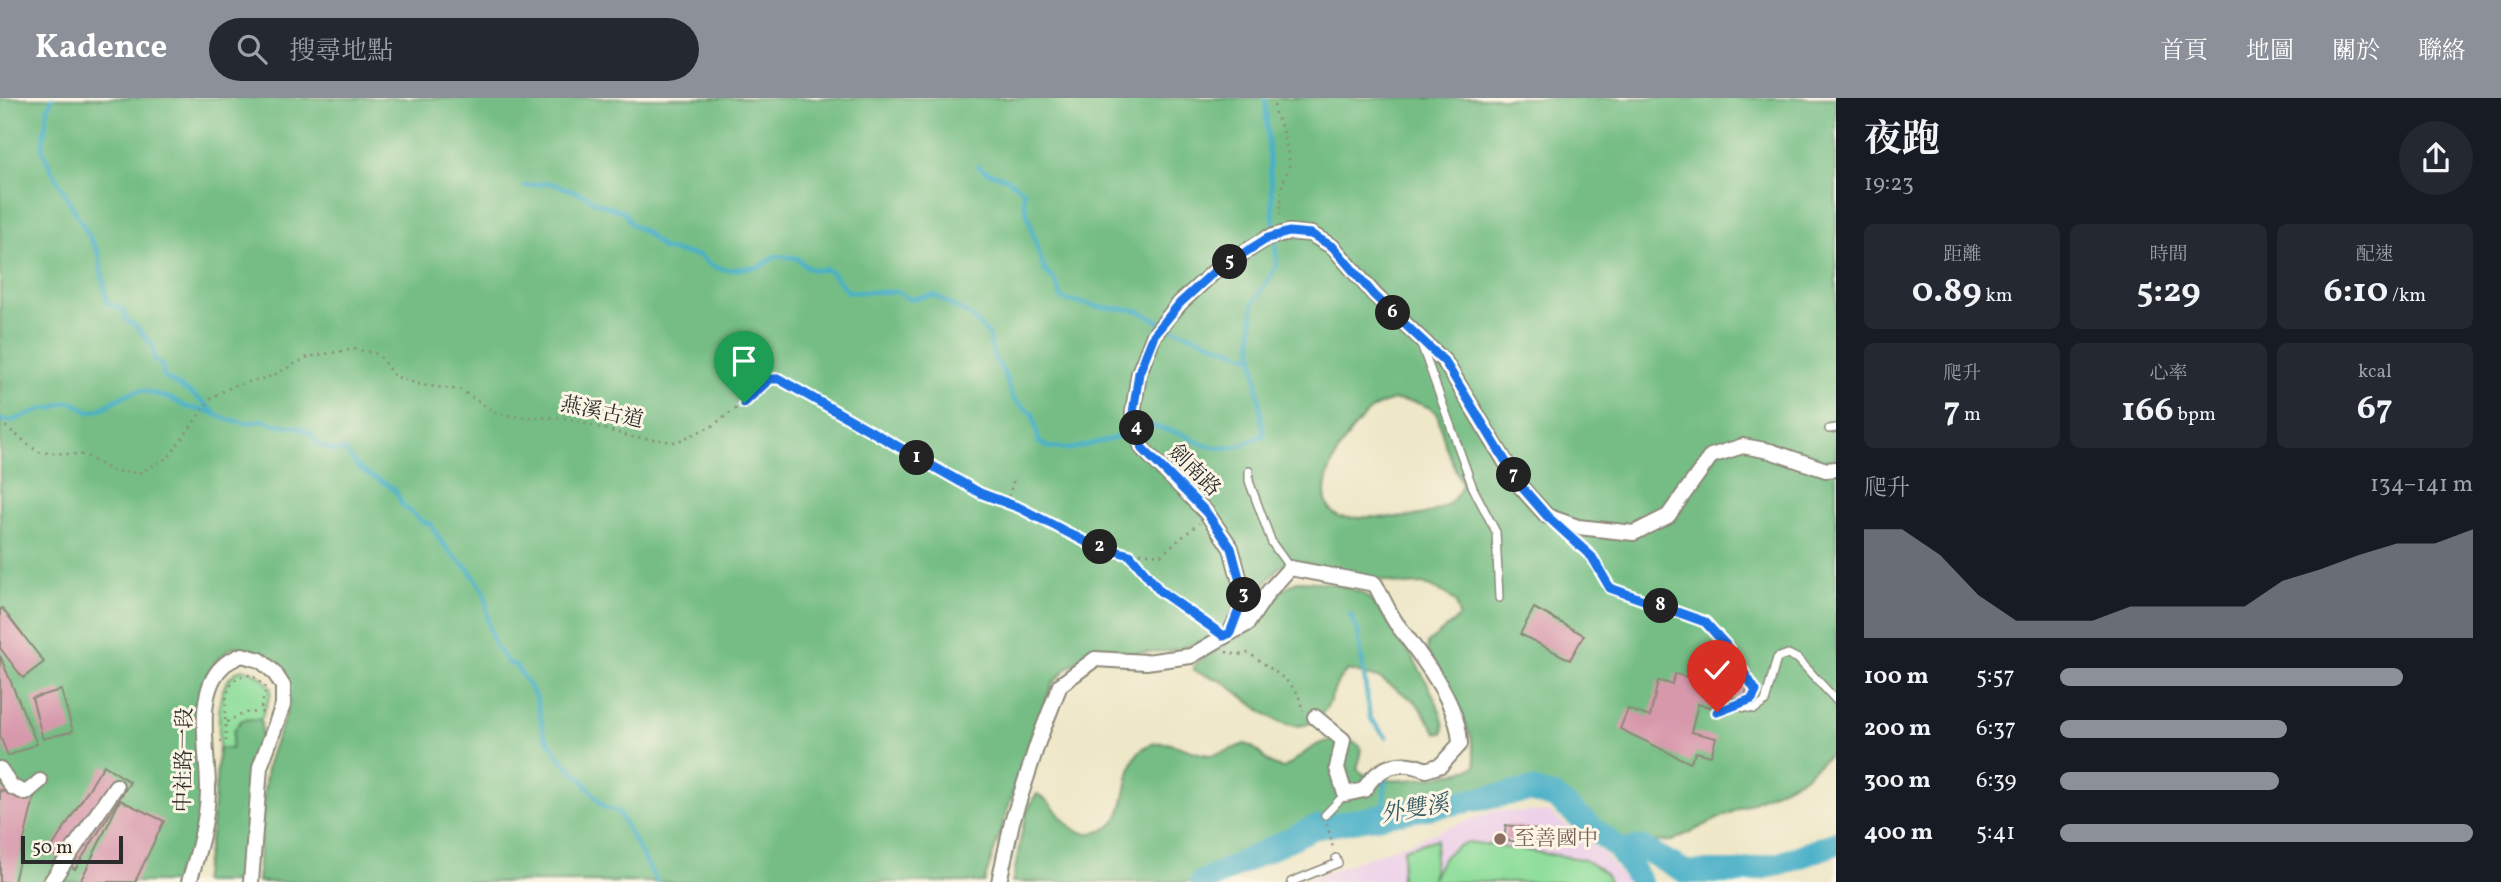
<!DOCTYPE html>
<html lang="zh-TW">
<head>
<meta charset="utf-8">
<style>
	:root { --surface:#171b24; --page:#242831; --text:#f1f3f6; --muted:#9ea1a6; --accent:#8c9099 }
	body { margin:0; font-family:Vollkorn,"Noto Serif TC",serif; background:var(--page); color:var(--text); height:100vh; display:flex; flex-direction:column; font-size:26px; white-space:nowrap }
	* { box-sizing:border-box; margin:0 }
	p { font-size:23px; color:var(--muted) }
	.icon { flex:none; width:38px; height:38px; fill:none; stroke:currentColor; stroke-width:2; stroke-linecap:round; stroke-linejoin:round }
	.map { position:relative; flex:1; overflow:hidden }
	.details { display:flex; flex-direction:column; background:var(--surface); width:665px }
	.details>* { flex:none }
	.scale { position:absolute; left:21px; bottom:18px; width:102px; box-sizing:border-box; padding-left:7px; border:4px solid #2b2b2b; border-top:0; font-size:19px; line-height:24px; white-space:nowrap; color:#2b2b2b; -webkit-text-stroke:5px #fcf5e5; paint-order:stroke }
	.pin { position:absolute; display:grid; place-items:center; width:60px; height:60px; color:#fff; margin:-72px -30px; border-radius:50% 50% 50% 0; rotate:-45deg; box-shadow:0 0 7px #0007 }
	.pin .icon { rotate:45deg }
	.km { position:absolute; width:35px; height:35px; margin:-18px; border-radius:50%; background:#222; color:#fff; font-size:19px; line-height:35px; text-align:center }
	.round { display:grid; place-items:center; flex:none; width:74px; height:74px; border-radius:37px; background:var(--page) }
	.head { display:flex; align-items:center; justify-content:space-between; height:119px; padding:0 28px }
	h1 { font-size:38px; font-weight:700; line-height:52px }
	.stats { display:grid; grid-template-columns:repeat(3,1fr); gap:10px; height:119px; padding:7px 28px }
	.stats div { display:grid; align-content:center; border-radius:10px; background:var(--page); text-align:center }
	.stats b { font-size:35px; font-weight:700 }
	.stats small { font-size:19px; font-weight:400 }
	.stats p { font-size:19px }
	.chart { height:196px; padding:14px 28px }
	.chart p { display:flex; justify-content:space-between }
	.chart svg { width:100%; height:126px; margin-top:7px; fill:var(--accent); opacity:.7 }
	ul { padding:0 28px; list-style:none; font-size:23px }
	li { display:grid; grid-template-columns:112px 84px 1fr; align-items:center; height:52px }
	li i { height:18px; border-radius:9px; background:var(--accent) }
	header { display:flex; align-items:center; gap:42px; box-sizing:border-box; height:98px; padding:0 35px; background:var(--accent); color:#fff }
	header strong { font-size:33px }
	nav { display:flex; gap:38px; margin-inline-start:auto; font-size:24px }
	.search { width:490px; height:63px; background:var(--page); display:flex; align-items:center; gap:18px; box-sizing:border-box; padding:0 24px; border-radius:38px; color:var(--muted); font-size:26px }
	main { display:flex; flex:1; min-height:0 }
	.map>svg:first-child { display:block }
</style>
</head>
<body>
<header>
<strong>Kadence</strong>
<div class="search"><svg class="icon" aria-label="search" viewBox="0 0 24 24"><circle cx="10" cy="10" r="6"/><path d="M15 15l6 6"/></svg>搜尋地點</div>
<nav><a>首頁</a><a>地圖</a><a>關於</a><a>聯絡</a></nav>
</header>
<main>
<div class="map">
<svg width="1836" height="784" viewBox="0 0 1836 784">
	<rect width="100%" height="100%" fill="#fcf5e5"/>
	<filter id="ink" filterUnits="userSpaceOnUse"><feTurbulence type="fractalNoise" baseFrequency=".0143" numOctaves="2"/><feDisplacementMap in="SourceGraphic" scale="14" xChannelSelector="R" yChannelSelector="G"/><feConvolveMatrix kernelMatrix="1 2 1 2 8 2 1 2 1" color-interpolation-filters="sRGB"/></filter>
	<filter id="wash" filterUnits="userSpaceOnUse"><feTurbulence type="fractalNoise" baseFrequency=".00686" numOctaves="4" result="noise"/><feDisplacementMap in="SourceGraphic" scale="28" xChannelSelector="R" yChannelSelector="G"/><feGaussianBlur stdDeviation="1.57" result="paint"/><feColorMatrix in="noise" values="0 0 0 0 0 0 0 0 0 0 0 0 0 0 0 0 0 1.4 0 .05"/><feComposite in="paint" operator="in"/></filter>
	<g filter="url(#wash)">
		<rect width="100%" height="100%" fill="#eee7c8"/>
		<path fill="#edd1e9" d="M1494 713 1549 714 1605 757 1626 784H1301Z"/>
		<path fill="#90de9c" stroke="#5e8464" stroke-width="2" d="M241 571C256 573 262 578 271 590L270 598 261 621 242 622 234 632 232 651 219 650C220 622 213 586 241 571Z
			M1437 741 1432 781C1440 762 1448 750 1469 744L1582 761C1592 767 1606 772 1609 784H1400L1404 751Z"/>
		<path fill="#74bd84" stroke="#507458" stroke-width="2" fill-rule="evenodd" d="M0 0H1836V651L1803 680 1672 743 1630 745 1618 739 1563 697 1542 689 1517 686 1313 724 1269 741 1210 769 1188 784H1012C1020 758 1020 717 1037 696 1059 706 1063 736 1090 735 1143 732 1111 658 1152 646 1170 640 1190 656 1209 657 1222 657 1233 650 1245 646 1262 650 1263 668 1284 670 1307 655 1318 638 1347 643 1352 644 1359 645 1361 650 1363 655 1358 665 1357 671 1363 677 1373 682 1382 682 1406 684 1456 678 1476 668L1471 638 1442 577 1427 554 1428 545 1459 519 1456 504 1445 495 1423 486 1404 487 1296 463 1279 469 1260 492 1250 508 1220 534 1198 545 1170 553 1129 555 1100 553 1086 557 1067 570 1053 585 1032 636 984 784H258C260 747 261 708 267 671 273 634 311 594 271 563 258 553 248 549 232 549L216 563 207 577 200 600 202 677 199 719 183 784H0ZM1394 302 1415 304 1428 309 1437 315 1446 350 1462 386C1451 423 1397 420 1367 419 1358 419 1349 421 1339 419 1302 399 1348 331 1370 313 1377 307 1385 304 1394 302Z
			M1297 483C1319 484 1346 485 1365 497 1384 510 1452 614 1443 635H1437L1416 604 1381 581 1348 572C1334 582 1334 600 1324 613 1294 653 1250 601 1223 584 1214 578 1202 578 1193 572L1195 566 1203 560 1258 527 1273 503 1284 491Z
			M261 621 262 641 253 664 246 729V784H202L211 736 219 650 231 651 234 632 242 622Z"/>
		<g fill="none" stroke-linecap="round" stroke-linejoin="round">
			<path stroke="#49b0c8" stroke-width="4.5" d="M52 0 48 10 42 50 50 69 99 156 107 205 124 212 125 221 135 227 154 249V261L162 267 164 279C182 290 199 299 214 314
				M979 68 984 73 1006 80 1024 93V103L1036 148 1045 173 1055 182 1062 201 1100 209 1137 212 1169 229 1253 260
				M524 88 551 85 587 98 594 104 624 114 632 127 645 134 663 151 700 158 712 168 727 172 759 169 776 158 797 160C805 169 813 175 825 171L832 175 848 194H898L909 201 934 197 971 218 989 237 994 259 1004 275 1013 301 1033 316 1039 344 1047 349 1071 351 1134 335
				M0 322 11 323 45 310 51 311C69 301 73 302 88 314L99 312 125 297 142 292 172 301 186 309 210 314 226 321 246 325 264 322 273 326 298 329 311 336 317 346 334 353 345 352C350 358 354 365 359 370 374 383 397 384 401 406L423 424 431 426 438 439 451 456 468 470 483 492 486 501 488 524 494 546 507 564 516 568 536 599 544 636 561 661 579 678 604 709 618 714 657 784
				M1142 331 1149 327 1182 336 1204 347 1220 350 1241 348 1262 337
				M1264 340 1252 246 1253 206 1277 168 1265 0
				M1350 516 1358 534 1370 620 1386 639
				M1383 719 1386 676"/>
			<path stroke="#49b0c8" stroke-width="24" d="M1621 753 1642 750 1686 774H1738L1780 766 1836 745
				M1202 784 1313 730 1531 692 1556 700 1621 753 1640 784"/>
		</g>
		<g id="blocks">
			<path fill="#d798ac" d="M2 510 44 564 23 580 0 550V512Z
				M1534 510 1584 537 1570 562 1520 536Z
				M0 558 37 646 8 658 0 638Z
				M1694 569 1749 586 1743 603 1721 596 1717 611 1698 606 1691 634 1716 640 1711 658 1696 654 1690 665 1620 631 1628 611 1650 619 1658 583 1672 586 1675 576 1691 580Z
				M61 592 73 633 43 641 32 600Z
				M104 667 130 684 75 771 49 754Z
				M0 692 34 700 14 784H0Z
				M120 702 164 723 135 784H80Z
				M1506 727 1537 732 1535 746 1504 742Z"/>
		</g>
	</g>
	<g filter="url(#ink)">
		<use href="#blocks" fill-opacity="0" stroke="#8c897a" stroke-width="2"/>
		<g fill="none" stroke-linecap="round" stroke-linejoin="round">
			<g stroke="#8c897a" stroke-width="10">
				<path id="lane" d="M1421 246 1473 390 1496 434 1499 500
					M1829 331 1836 330
					M1249 373V383L1272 445 1290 470
					M1555 425 1592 459 1610 490 1705 524 1726 547 1756 593 1752 601 1717 614
					M1130 457 1160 493 1223 538
					M1734 608 1755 611 1765 604 1777 560 1788 556 1798 561 1836 602
					M1325 717 1345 696
					M1291 784 1338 765 1336 760"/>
			</g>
			<g stroke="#8c897a" stroke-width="18">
				<path id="street" d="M1230 535 1247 526 1269 493 1290 470 1375 486C1382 499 1388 513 1396 525 1420 557 1459 604 1460 646L1441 667 1426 672C1400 660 1377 669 1364 692L1345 696 1337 670 1343 642 1315 619
					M0 671 12 689 26 695 40 683
					M51 784 116 688
					M189 784C198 755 207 724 208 694 209 657 193 595 223 568 228 563 236 560 242 557L260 562 274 574 283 588V607L260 669 251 784
					M999 784 1012 724 1038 644 1060 587 1095 561 1146 564 1191 558 1230 535 1239 517 1244 498 1231 450 1206 414 1142 350 1133 315 1139 275 1154 237 1180 205 1215 173 1267 140 1289 134 1311 136 1333 149 1375 197 1445 264 1520 388 1547 418 1578 429 1634 435 1668 418 1711 358 1743 348 1770 353 1826 372 1836 371"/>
			</g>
			<path stroke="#8c897a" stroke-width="2.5" stroke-dasharray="2 5" stroke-linecap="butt" d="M1274 0 1275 17 1283 32 1290 66 1282 88 1280 121
				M0 324 38 354 85 357 112 373 139 375 169 359 212 299 233 288 272 278 308 259 354 251 378 256 394 278 421 287 461 292 496 315 519 319 565 320 632 339 676 344 712 328 744 305 770 281H779L980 395 1020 410 1090 446 1120 455
				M1006 405 1015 379
				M1140 455 1161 457 1199 425
				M1226 554 1238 557 1249 555C1262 565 1290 582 1298 596 1300 601 1301 608 1303 613
				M227 624 243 615 260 614
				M220 643 226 644C226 620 218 576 252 577L266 590 260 614 267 615
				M1327 726 1333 750"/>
			<use href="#lane" stroke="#fff" stroke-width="7"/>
			<use href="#street" stroke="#fff" stroke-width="14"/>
		</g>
	</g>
	<g fill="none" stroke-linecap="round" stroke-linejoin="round" filter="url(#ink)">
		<g stroke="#fff" stroke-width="14">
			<path id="route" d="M744 305 770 281H779L980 395 1020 410 1090 446 1130 457 1160 493 1224 538 1230 535 1244 498 1231 450 1206 414 1142 350 1133 315 1139 275 1154 237 1180 205 1215 173 1268 140 1289 134 1311 136 1333 149 1374 197 1445 264 1520 387 1547 418 1592 459 1610 490 1705 524 1726 547 1756 593 1752 601 1717 614"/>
		</g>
		<use href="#route" stroke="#1a73e8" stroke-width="9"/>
	</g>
	<circle fill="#8d6e63" stroke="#fcf5e5" stroke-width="2.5" cx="1500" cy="741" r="7"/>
	<g text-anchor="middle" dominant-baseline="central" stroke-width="6" stroke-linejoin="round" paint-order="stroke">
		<g font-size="21" fill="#2b2b2b" stroke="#fcf5e5">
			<text transform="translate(602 315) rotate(12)">燕溪古道</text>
			<text transform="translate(1194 373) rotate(45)">劍南路</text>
			<text transform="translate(185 662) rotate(-89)">中社路一段</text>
		</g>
		<g font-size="21" fill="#785e54" stroke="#fcf5e5" text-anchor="start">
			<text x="1514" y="741">至善國中</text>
		</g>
		<g font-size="23" font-style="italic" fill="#365a62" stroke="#fcf5e5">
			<text transform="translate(1415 712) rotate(-10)">外雙溪</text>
		</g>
	</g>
</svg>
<div class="scale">50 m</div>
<div class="pin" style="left:744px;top:305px;background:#1e9e55"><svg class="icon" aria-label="arrive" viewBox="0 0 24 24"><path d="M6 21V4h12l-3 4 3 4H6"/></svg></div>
<div class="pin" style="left:1717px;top:614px;background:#d93025"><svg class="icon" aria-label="check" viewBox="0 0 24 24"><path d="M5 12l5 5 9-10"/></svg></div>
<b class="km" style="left:917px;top:360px">1</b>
<b class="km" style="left:1100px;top:449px">2</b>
<b class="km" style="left:1244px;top:497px">3</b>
<b class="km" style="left:1137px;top:330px">4</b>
<b class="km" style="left:1230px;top:164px">5</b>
<b class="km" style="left:1393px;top:215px">6</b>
<b class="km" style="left:1514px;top:377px">7</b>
<b class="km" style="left:1661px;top:508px">8</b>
</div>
<section class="details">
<div class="head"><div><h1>夜跑</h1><p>19:23</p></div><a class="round"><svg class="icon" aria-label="share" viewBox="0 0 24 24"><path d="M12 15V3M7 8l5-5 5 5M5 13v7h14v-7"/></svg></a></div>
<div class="stats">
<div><p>距離</p><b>0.89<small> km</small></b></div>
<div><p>時間</p><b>5:29</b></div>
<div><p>配速</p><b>6:10<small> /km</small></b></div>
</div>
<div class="stats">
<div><p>爬升</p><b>7<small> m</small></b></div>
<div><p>心率</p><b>166<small> bpm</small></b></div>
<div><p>kcal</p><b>67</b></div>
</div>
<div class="chart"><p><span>爬升</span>134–141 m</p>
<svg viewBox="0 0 160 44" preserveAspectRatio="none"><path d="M0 44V6L10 6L20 15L30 29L40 38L50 38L60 38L70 33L80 33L90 33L100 33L110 24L120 20L130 15L140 11L150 11L160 6V44z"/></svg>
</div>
<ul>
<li><b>100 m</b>5:57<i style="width:83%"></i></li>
<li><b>200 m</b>6:37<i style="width:55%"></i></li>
<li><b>300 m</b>6:39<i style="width:53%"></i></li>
<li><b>400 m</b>5:41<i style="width:100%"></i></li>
</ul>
</section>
</main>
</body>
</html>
